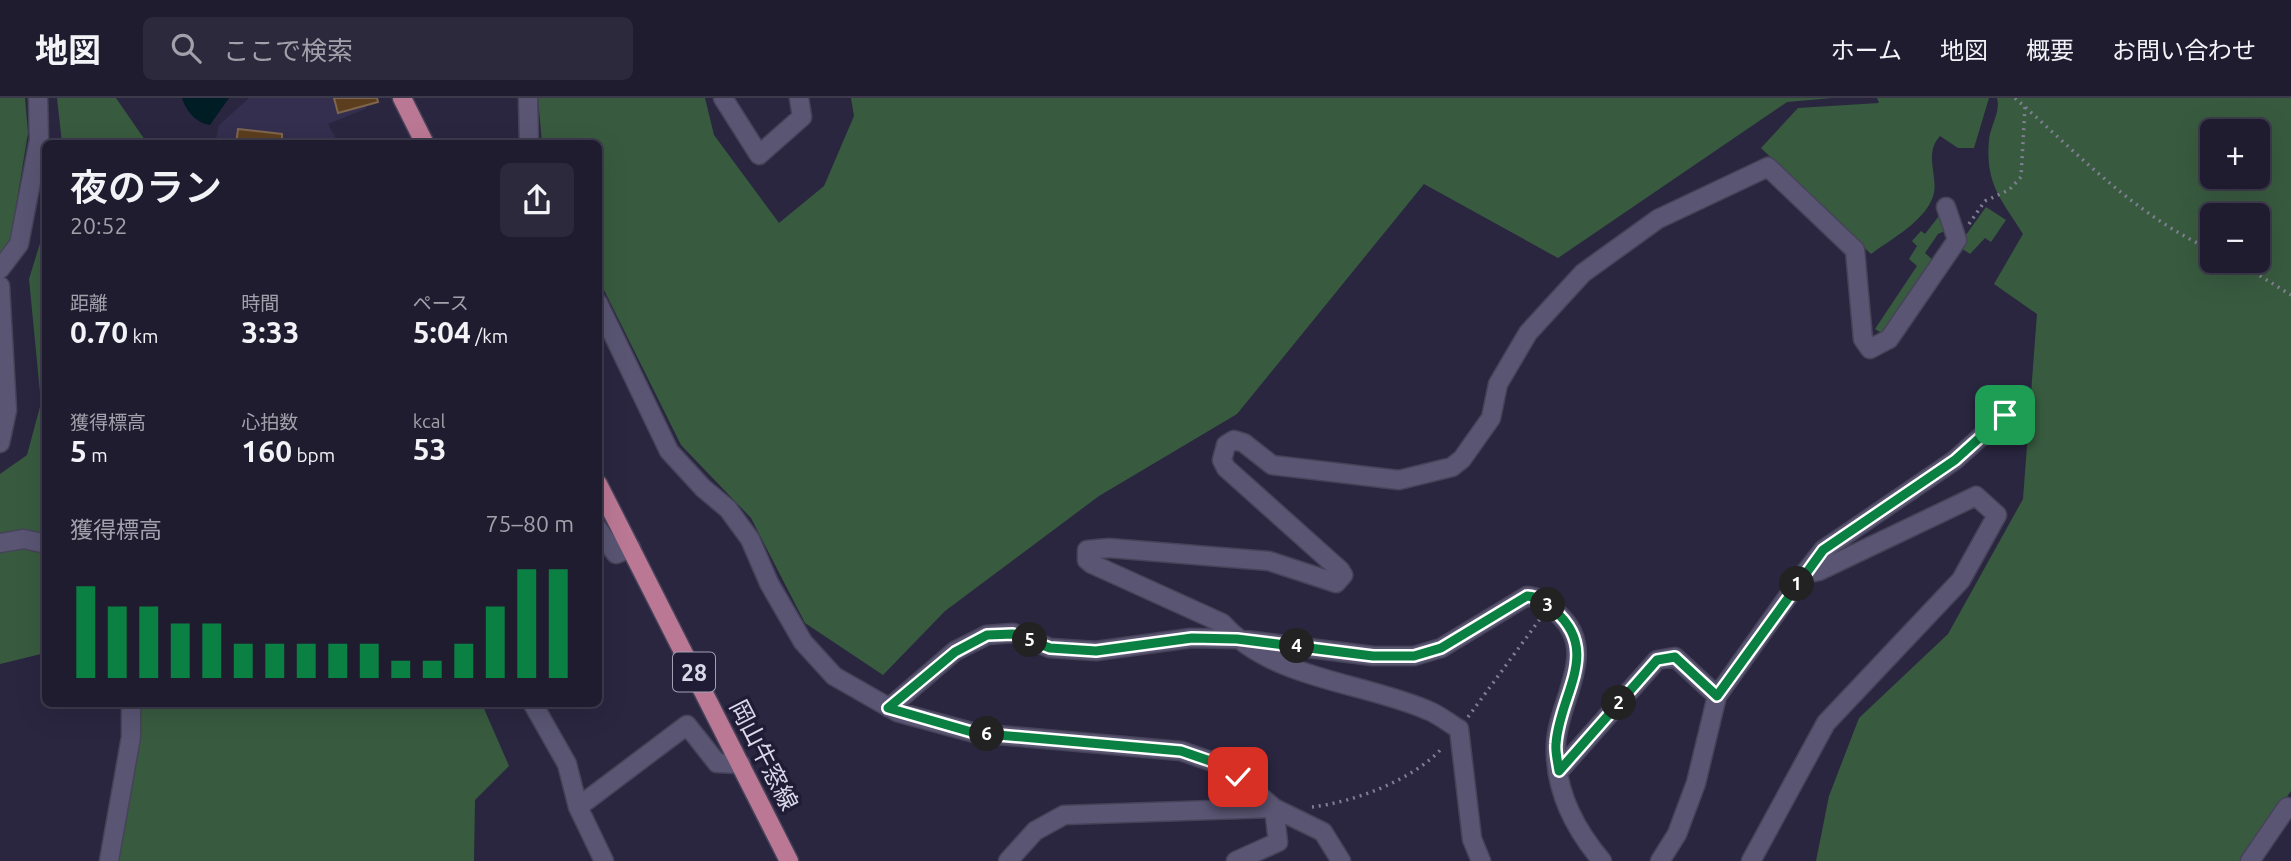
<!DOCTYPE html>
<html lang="ja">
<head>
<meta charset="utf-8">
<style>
	:root { --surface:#201c30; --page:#2d293c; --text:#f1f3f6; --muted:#a2a1ab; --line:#3d3a4c; --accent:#0b8043 }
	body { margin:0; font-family:Ubuntu,"Noto Sans JP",sans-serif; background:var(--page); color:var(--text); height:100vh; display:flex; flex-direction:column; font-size:26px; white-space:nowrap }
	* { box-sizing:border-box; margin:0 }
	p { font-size:23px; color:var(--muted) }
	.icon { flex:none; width:38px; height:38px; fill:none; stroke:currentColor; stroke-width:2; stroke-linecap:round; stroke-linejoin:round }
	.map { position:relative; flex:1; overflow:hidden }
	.details { position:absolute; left:42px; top:42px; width:560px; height:567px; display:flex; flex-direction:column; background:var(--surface); border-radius:10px; box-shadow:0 7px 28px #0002,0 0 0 2px var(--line) }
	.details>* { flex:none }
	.fabs { position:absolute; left:2200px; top:21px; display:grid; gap:14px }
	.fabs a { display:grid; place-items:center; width:70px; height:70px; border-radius:10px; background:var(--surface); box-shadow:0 7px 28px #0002,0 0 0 2px var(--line); font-size:35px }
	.pin { position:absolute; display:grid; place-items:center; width:60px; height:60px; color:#fff; margin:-30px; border-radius:14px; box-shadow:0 4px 10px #0006 }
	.km { position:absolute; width:35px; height:35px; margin:-18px; border-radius:50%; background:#222; color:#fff; font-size:19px; line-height:35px; text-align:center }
	.round { display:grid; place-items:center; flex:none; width:74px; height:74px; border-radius:10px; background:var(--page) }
	.head { display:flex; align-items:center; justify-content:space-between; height:119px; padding:0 28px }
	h1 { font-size:38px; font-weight:600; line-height:52px }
	.metrics { display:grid; grid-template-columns:repeat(3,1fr); gap:10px; height:119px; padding:7px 28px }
	.metrics div { display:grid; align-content:center }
	.metrics b { font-size:30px; font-weight:600 }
	.metrics small { font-size:19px; font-weight:400 }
	.metrics p { font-size:19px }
	.chart { height:196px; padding:14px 28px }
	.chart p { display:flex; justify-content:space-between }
	.chart svg { width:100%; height:126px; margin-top:7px; stroke:var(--accent); stroke-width:6 }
	header { display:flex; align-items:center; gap:42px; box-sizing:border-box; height:98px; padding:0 35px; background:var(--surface); border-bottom:2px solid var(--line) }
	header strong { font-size:33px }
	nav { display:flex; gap:38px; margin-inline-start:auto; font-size:24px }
	.search { width:490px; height:63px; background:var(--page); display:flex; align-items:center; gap:18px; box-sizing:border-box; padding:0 24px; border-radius:10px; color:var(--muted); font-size:26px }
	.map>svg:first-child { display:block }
</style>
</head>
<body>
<header>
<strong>地図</strong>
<div class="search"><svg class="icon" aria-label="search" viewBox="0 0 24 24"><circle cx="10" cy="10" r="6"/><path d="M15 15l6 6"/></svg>ここで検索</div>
<nav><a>ホーム</a><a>地図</a><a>概要</a><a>お問い合わせ</a></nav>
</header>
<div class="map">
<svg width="2291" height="763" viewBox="0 0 2291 763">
	<rect width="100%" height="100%" fill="#2a2640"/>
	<path fill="#342e4f" d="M249 0H371L365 11 328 26 335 39 345 45 215 46 219 27Z"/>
	<path fill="#385b3f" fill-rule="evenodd" d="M0 0H25L28 35 10 145 0 155Z
		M57 0H116L147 45H62Z
		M538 0H705L714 37 779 125 824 88 854 18 851 0H1832L1787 4 1558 160 1424 86 1237 316 1099 398 945 513 883 577 805 525 751 420 681 347 599 182 598 46 542 45Z
		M1877 0H1989L1974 50H1958L1940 38C1922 58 1941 81 1932 101 1922 125 1891 141 1871 156L1761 50 1798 10 1879 5Z
		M1997 0H2291V693L2242 763H1816L1829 698 1859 620 1948 536 2023 401 2037 216 1994 186 2023 136C2001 101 1985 86 1989 42 1990 28 2001 14 1997 0ZM2212 33H2258V79H2212ZM2212 117H2258V163H2212Z
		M1986 109 2006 122 1991 144 1985 140 1970 156 1958 148Z
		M1942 114 1947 132 1938 136 1925 155 1935 164 1885 237 1875 231 1917 168 1909 161 1917 148 1912 143 1921 133 1925 136Z
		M45 129V555L0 566V376L27 357 41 305 29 181Z
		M139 606H482L509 668 475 702 474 763H118L139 650Z"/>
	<path fill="#001c24" d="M182 0H229L210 27C196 25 186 13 182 0Z"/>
	<path fill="#5c3e1e" stroke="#7e654d" stroke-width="2" d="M334 0H377L378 4 338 15Z
		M238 31 282 36V46H236Z"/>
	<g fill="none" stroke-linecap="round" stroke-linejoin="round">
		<g stroke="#464359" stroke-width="21">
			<path id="street" d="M528 0 529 46
				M723 0 759 57 802 19 799 0
				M0 171 19 146 39 42 38 0
				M0 188 7 312 0 345
				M598 205 669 353 703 390 728 411 750 441 769 485 803 544 834 578 897 614 975 635 1181 653 1213 664 1238 679 1274 710 1323 734 1341 763
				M598 431 616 456 631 450
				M0 445 24 441 46 446
				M533 606 567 666 578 709
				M889 610 955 553 987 537 1013 535 1050 550 1096 553 1191 540 1237 541 1373 558H1414L1441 550 1527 498C1541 499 1548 507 1558 516 1600 552 1558 602 1556 646 1554 691 1574 730 1602 763
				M1559 673 1657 562 1675 559 1717 598
				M109 763 131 639V606
				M604 763 578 709 687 627 717 665 741 666
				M1008 763 1035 733 1064 717 1274 710
				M1236 763 1278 744 1274 710
				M1481 763 1472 741 1459 631C1449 625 1438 616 1427 612 1359 583 1273 582 1222 525L1092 466 1087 462V452L1109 450 1269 463 1336 485 1343 477 1340 472 1226 370 1222 362 1226 347 1234 342 1244 345 1272 367 1399 382 1452 369 1462 361 1491 320 1498 286 1528 235 1583 175 1658 121 1768 69 1855 152 1863 241 1870 251 1889 241 1957 142 1946 109
				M1660 763 1677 736 1696 685 1717 598 1804 476
				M1751 763 1826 625 1961 482 1997 417 1976 398 1819 473 1804 476 1823 452 1955 362 2005 317
				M2250 763 2287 709"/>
		</g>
		<g stroke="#464359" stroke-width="21">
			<path id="primary" d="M402 0 425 46
				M598 386 789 763"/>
		</g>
		<path stroke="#807e93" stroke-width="3.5" stroke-dasharray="2 5" stroke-linecap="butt" d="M2015 0C2077 55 2136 118 2212 152
			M1969 126 1985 103 2009 92 2021 79 2025 9
			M2236 163 2291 197
			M1468 619 1540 521
			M1312 709C1354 704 1414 682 1443 649"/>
		<use href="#street" stroke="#595573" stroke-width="18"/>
		<use href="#primary" stroke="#bb7894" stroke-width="18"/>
	</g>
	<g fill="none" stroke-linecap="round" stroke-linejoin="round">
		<g stroke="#fff" stroke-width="14">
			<path id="route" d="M1238 679 1213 664 1181 653 975 635 888 610 955 554 987 537 1013 536 1050 550 1096 553 1192 540 1237 541 1373 558H1414L1441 550 1527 498C1540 499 1545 504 1555 513 1602 554 1559 597 1556 646 1555 654 1558 665 1559 673L1657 562 1675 559 1717 598 1823 452 1955 362 2005 317"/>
		</g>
		<use href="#route" stroke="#0b8043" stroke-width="9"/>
	</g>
	<g text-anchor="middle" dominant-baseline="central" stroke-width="7" stroke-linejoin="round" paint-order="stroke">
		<rect fill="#211c36" stroke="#a2a0b3" stroke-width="2" x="673" y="554.5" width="42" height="39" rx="5"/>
		<g font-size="23" font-weight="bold" fill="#d9d8e9">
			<text x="694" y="574">28</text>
		</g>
		<g font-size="24" fill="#d9d8e9" stroke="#211c36">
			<text transform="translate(764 657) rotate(63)">岡山牛窓線</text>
		</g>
	</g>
</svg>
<div class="fabs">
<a>+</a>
<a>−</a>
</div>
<div class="pin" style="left:2005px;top:317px;background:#1e9e55"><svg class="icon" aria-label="arrive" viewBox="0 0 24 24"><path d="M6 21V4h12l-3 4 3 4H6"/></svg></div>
<div class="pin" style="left:1238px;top:679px;background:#d93025"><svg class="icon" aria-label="check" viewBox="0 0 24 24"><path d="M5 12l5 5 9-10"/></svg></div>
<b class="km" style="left:1797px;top:486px">1</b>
<b class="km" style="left:1619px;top:605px">2</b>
<b class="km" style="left:1548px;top:507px">3</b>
<b class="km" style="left:1297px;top:548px">4</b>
<b class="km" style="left:1030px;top:542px">5</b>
<b class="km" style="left:987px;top:636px">6</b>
<section class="details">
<div class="head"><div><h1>夜のラン</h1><p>20:52</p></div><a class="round"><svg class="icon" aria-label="share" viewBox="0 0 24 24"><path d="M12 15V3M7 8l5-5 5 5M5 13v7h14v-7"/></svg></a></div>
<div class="metrics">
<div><p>距離</p><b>0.70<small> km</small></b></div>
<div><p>時間</p><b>3:33</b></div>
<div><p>ペース</p><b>5:04<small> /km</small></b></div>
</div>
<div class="metrics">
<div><p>獲得標高</p><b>5<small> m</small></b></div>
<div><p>心拍数</p><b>160<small> bpm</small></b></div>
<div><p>kcal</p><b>53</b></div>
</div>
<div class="chart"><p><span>獲得標高</span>75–80 m</p>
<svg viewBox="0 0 160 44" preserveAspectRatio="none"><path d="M5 44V12M15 44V19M25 44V19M35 44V25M45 44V25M55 44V32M65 44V32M75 44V32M85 44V32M95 44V32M105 44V38M115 44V38M125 44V32M135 44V19M145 44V6M155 44V6"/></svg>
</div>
</section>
</div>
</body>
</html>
